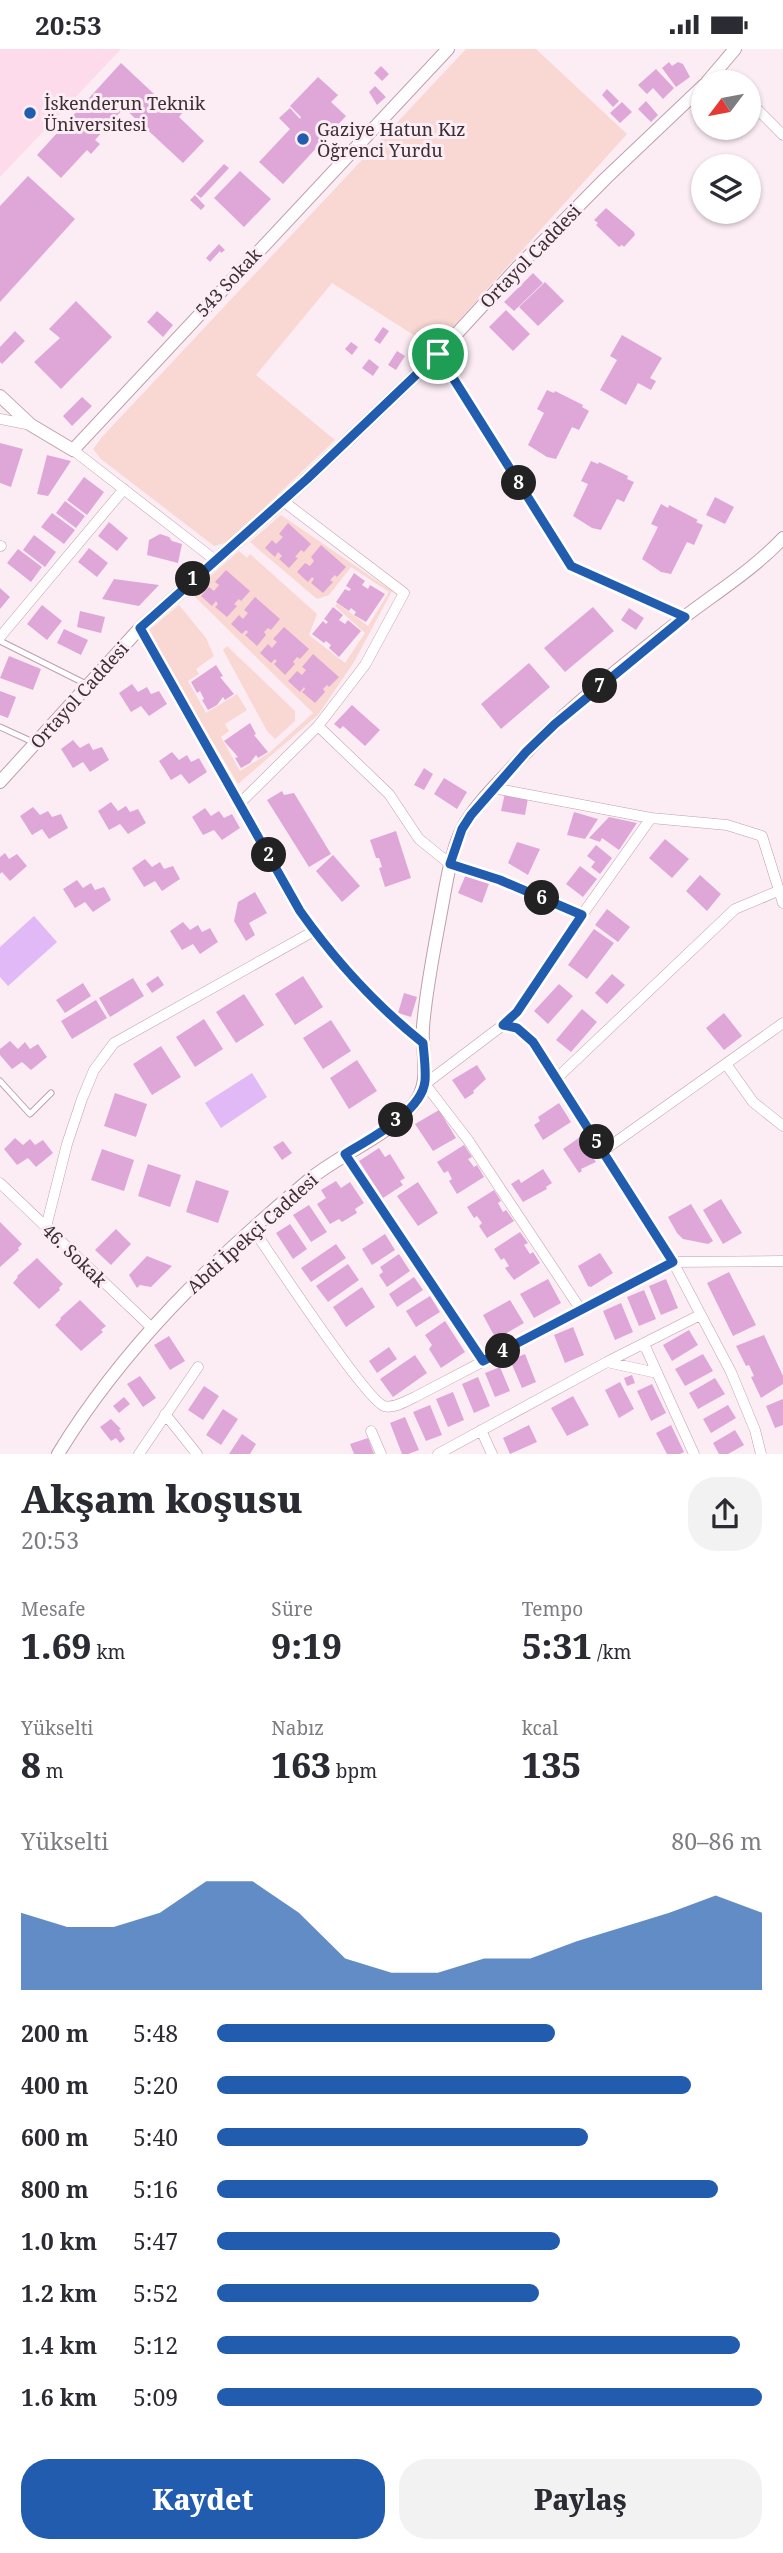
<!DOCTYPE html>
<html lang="tr">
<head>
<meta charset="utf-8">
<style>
	:root { --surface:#fff; --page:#f2f2f3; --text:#2b2b33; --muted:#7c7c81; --accent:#215cae }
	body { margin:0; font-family:"Noto Serif",serif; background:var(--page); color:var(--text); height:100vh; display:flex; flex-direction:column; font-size:26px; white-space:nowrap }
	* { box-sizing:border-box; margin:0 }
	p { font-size:23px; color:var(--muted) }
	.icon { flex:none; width:38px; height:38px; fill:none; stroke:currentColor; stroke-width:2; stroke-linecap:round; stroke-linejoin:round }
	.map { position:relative; height:1405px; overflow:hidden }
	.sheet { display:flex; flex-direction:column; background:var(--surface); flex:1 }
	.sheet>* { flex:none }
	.needle { width:46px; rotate:238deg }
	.tools { position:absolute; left:691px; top:21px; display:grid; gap:14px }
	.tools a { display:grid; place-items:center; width:70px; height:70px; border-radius:50%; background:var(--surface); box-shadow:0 2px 5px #0004; font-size:35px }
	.pin { position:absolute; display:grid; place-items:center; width:60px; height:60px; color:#fff; margin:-30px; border:4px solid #fff; border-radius:50%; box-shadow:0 2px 7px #0007 }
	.km { position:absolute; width:35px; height:35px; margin:-18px; border-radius:50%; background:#222; color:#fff; font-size:19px; line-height:35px; text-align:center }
	.round { display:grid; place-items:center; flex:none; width:74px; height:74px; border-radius:28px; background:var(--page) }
	.headline { display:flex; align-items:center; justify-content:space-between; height:119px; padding:0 21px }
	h1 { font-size:38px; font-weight:800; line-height:52px }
	.figures { display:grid; grid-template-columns:repeat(3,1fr); gap:10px; height:119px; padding:7px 21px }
	.figures div { display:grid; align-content:center }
	.figures b { font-size:35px; font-weight:800 }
	.figures small { font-size:19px; font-weight:400 }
	.figures p { font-size:19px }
	.chart { height:196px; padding:14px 21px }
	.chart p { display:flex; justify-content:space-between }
	.chart svg { width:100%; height:126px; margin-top:7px; fill:var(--accent); opacity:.7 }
	.primary-button { display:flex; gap:14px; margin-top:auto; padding:14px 21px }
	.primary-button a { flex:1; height:80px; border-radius:28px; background:var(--accent); color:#fff; font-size:28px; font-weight:800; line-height:80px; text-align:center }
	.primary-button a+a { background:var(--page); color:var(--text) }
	ul { padding:0 21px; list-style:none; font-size:23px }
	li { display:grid; grid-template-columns:112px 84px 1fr; align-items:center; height:52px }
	li i { height:18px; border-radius:9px; background:var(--accent) }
	.status { display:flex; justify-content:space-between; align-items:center; height:49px; padding:0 35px; background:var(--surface); direction:ltr }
	.status svg { height:19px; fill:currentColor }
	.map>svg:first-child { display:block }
</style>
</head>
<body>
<div class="status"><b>20:53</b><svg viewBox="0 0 49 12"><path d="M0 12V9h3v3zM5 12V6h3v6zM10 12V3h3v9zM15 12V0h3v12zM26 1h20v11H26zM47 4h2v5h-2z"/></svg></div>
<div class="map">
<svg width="783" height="1405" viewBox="0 0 783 1405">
	<rect width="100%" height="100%" fill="#fcedf4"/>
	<path fill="#fddbea" d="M0 0H121L0 128Z"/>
	<path fill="#f9d7d3" d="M466 0H536L627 85 434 299 332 234 256 326 335 391 228 493 214 497 101 410 93 400 102 388Z
		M281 466 392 542 354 613 318 666 238 735 147 583 179 556 206 589 214 607 196 620 199 625 188 632 206 664 237 645 247 661 225 675 229 682 221 688 240 722 269 704 313 664 191 544 239 502 247 509 250 505 317 565 309 586 345 614 365 584 335 557 337 554 368 577 389 543 351 518 329 546 317 550 250 493Z
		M227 597 295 662V672L275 690 267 682 223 601Z"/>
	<path fill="#e0b9f6" d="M34 867 57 893 8 937 0 928V898Z
		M252 1024 267 1048 221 1079 205 1054Z"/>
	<path fill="#dfa7d8" d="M669 13 672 17 678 13 683 15 690 28 676 38 662 19Z
		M121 14 169 59 173 54 183 63 179 68 204 92 183 114 124 59 95 91 100 95 91 105 87 101 61 129 37 106Z
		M381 17 389 25 382 32 374 24Z
		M656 20 674 39 663 50 653 39 647 45 638 36Z
		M318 28 338 46 331 53 346 67 283 135 259 113 290 80 279 69 290 59 300 70 301 68 290 57Z
		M375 37 386 48 377 56 369 43Z
		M607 40 619 52 613 58 602 46Z
		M646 52 658 66 651 73 638 60Z
		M622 53 632 63 620 74 610 64Z
		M224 115 229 119 201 149 196 145Z
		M240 122 271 150 244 178 214 149Z
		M28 127 75 170 0 253V157Z
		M195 146 205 157 201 161 190 151Z
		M606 159 634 183 635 186 624 198 622 196 619 198 596 176 598 174 594 171Z
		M219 195 225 201 221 204 220 202 210 213 206 209Z
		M533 224 543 234 514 262 504 253Z
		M545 233 564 252 538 277 519 258Z
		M76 252 112 288 61 340 34 313 60 289 49 280Z
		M506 261 530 285 513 302 489 278Z
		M157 262 173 276 163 288 147 273Z
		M383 278 389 282 380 295 374 291Z
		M15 282 25 292 2 315 0 313V298Z
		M622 286 662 309 650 329 656 332 651 341 638 334 626 356 600 341 617 311 610 307Z
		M351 293 358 298 352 306 345 300Z
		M414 295 427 303 417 319 409 314 413 308 408 305Z
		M397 302 405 307 396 321 388 316Z
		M369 310 379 318 373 327 362 319Z
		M547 341 554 344 555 342 583 356 582 358 589 362 579 381 572 378 556 410 547 408 528 396 544 364 537 360Z
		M82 348 92 357 72 377 63 367Z
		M0 394 23 400 11 438 0 434Z
		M47 406 71 412 48 447 37 445Z
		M591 412 598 415 599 413 628 427 627 430 634 433 624 453 617 450 601 481 592 479 573 467 588 435 581 432Z
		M84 428 104 443 87 466 67 451Z
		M715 448 734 458 725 475 706 466Z
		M65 452 85 467 76 479 56 464Z
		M661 455 668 459 669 456 698 471 696 473 703 476 694 496 687 493 671 525 661 523 642 510 658 478 651 475Z
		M52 464 75 481 64 495 41 478Z
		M109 473 128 489 117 502 98 487Z
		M288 474 311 495 304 503 301 501 295 508 298 509 289 519 279 510 282 507 278 503 275 508 265 499 272 491 276 495 283 488 279 485Z
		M160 485 169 488 172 492 182 495 178 514 147 506 149 491Z
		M34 486 56 503 45 518 23 501Z
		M321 496 346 518 337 528 335 526 330 531 333 533 323 544 311 534 314 530 312 528 308 533 297 523 305 514 310 517 314 512 311 508Z
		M89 499 108 514 97 528 78 513Z
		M18 500 42 518 31 533 7 514Z
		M226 521 250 542 241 552 239 550 234 555 237 557 227 568 215 558 218 555 216 552 212 557 201 547 209 538 214 542 219 536 215 533Z
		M354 524 365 532 362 536 368 540 370 536 385 545 366 573 354 566 356 563 351 559 349 562 336 553 345 540 349 542 351 540 346 537Z
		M114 530 159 536 139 557 102 550Z
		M0 539 10 548 0 560Z
		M255 548 280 570 271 581 268 579 264 583 266 586 257 597 245 586 248 583 246 581 242 585 231 575 239 566 243 570 248 564 244 561Z
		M42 556 62 572 47 591 27 575Z
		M333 558 343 566 339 571 345 575 348 571 361 582 339 608 329 599 331 596 326 592 324 594 312 585 323 572 326 575 328 573 324 570Z
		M593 558 614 582 565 623 544 599Z
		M629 559 644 569 636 581 621 571Z
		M80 562 105 568 101 584 77 578Z
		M284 578 309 600 300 610 297 608 293 613 295 615 285 626 274 615 277 612 275 610 271 614 260 604 268 595 272 599 277 593 273 590Z
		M64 580 88 591 81 606 57 594Z
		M313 605 339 628 329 638 327 636 323 640 325 643 315 654 302 643 305 640 304 638 300 643 288 632 297 622 302 626 306 621 302 618Z
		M9 607 41 620 33 641 0 629Z
		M529 614 550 638 501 680 481 655Z
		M216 616 223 627 220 628 234 645 225 651 223 648 217 656 208 661 202 651 204 650 200 642 197 644 191 633Z
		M132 635 138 643 147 638 151 645 159 642 167 655 149 667 141 657 131 663 119 644Z
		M0 642 16 648 8 669 0 666Z
		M352 656 380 681 365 697 343 677 340 680 334 675Z
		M250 674 256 685 254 686 268 703 258 709 256 706 250 714 241 719 235 709 238 708 224 692Z
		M73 691 80 699 89 694 93 701 102 698 109 711 90 723 83 713 73 719 61 700Z
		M172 703 179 711 187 706 191 713 199 709 207 723 189 735 181 725 171 731 159 712Z
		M424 719 433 725 424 741 414 736Z
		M444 729 467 743 457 760 434 745Z
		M282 742 284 746 294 744 331 805 309 818 267 751Z
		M505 744 528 749 525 766 501 762Z
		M111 753 118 762 126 757 130 763 138 760 146 774 128 785 120 775 109 781 98 762Z
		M33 758 40 766 48 762 52 768 61 765 68 779 49 790 42 780 32 786 20 767Z
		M205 759 211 767 219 762 224 769 232 765 240 779 222 791 214 781 203 786 192 768Z
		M574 763 598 770 585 790 567 786Z
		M609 768 637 774 619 801 602 789 600 793 589 789Z
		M396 782 411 829 385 838 379 819 382 818 379 809H376L370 791Z
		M665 790 689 810 672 829 649 809Z
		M517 793 540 800 528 826 508 814Z
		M596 796 612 809 600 825 591 818 595 813 587 807Z
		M5 804 9 810 17 805 27 817 10 832 2 823 0 825V808Z
		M333 806 360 837 342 853 316 822Z
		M145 810 152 818 160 813 164 820 173 817 180 830 162 842 155 832 144 838 132 819Z
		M580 817 597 830 583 848 566 835Z
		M467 823 490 832 482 854 458 844Z
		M700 826 721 845 707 862 686 842Z
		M77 831 83 839 91 834 95 841 104 838 111 851 93 863 85 853 75 859 63 840Z
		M255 843 267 864 249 874 255 886 246 892 234 872 238 853Z
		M607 860 630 878 618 893 595 876Z
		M183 873 190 881 198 876 202 883 210 879 218 893 200 905 193 895 182 901 170 882Z
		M594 880 614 894 587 930 568 916Z
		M612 925 625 936 607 955 595 944Z
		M158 927 164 936 152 944 146 935Z
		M303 927 323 958 295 976 275 945Z
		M133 929 144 947 110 968 99 949Z
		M83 934 91 947 65 964 56 951Z
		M559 935 573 947 548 975 534 962Z
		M404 944 417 948 411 968 398 964Z
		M244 945 264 976 236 994 216 963Z
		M96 951 107 969 72 990 61 972Z
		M582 960 597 973 571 1003 556 991Z
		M724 964 742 987 724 1001 706 979Z
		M204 970 223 1000 195 1018 176 988Z
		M331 971 351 1002 323 1020 303 989Z
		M10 992 18 1000 25 993 30 1000 38 995 47 1008 31 1021 22 1013 12 1020 0 1006V1000Z
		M161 997 181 1028 152 1046 133 1015Z
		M357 1011 377 1042 349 1060 330 1029Z
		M477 1016 486 1030 473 1042 474 1044 465 1050 452 1031Z
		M115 1044 147 1055 136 1088 104 1077Z
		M559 1054 571 1073 543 1091 534 1076 540 1072 538 1068Z
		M439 1061 456 1089 433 1102 415 1075Z
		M580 1088 596 1113 581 1120 582 1122 579 1124 563 1100Z
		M15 1089 23 1096 30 1090 35 1096 43 1091 53 1104 36 1118 28 1109 17 1116 4 1100Z
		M283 1092 292 1104 282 1111 273 1098Z
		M464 1096 472 1108 468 1110 474 1118 477 1116 484 1128 457 1145 449 1132 452 1130 448 1122 444 1124 437 1113Z
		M379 1099 385 1108 390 1105 405 1129 400 1132 403 1136 383 1149 359 1112Z
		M102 1100 134 1111 124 1142 91 1131Z
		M148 1115 181 1126 170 1158 138 1147Z
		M543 1120 552 1134 546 1138 547 1140 523 1153 511 1135 519 1130 521 1134Z
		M196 1131 229 1142 218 1174 186 1163Z
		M336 1132 341 1139 350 1133 364 1154 355 1160 357 1164 342 1173 339 1170 330 1175 317 1155 326 1149 321 1141Z
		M418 1133 438 1164 418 1177 397 1147Z
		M494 1141 501 1152 498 1154 503 1163 506 1161 514 1172 487 1189 479 1177 482 1174 477 1167 474 1169 467 1158Z
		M721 1150 742 1184 723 1195 703 1161Z
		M691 1155 713 1192 708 1195 683 1190 677 1184 668 1168Z
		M309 1156 327 1183 311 1193 293 1166Z
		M0 1173 22 1195 18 1199 19 1201 0 1218Z
		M290 1175 307 1200 293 1210 276 1184Z
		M116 1180 131 1195 111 1216 95 1201Z
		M520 1183 528 1194 524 1196 530 1205 533 1203 540 1214 514 1231 505 1219 509 1217 504 1209 501 1211 494 1200Z
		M385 1185 395 1201 372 1216 362 1200Z
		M336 1195 346 1209 311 1233 301 1219Z
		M600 1204 613 1224 591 1238 588 1237 578 1217Z
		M399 1205 410 1222 387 1238 379 1226 383 1223 380 1218Z
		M147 1207 172 1217 151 1238 140 1236 137 1239 129 1226Z
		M37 1209 63 1235 59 1239 60 1241 39 1260 13 1234 18 1228 17 1227Z
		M348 1215 359 1231 328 1253 316 1237Z
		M729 1223 756 1276 733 1287 707 1234Z
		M414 1228 423 1241 397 1258 389 1245Z
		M548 1230 561 1254 534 1269 520 1245Z
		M666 1230 678 1259 661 1266 649 1237Z
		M362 1238 375 1258 346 1278 333 1258Z
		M644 1241 656 1270 639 1277 627 1248Z
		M430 1247 440 1263 416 1278 406 1262Z
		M80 1251 106 1277 101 1281 103 1283 81 1302 55 1276 61 1270 60 1269Z
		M510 1251 524 1274 496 1290 483 1266Z
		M621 1254 633 1283 615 1291 603 1262Z
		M445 1272 465 1303 441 1319 429 1300 432 1296 425 1286Z
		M573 1278 584 1306 565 1314 554 1286Z
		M689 1281 698 1296 672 1312 663 1296Z
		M764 1286 783 1327V1335L761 1349 751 1328 754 1327 749 1316 746 1317 736 1297Z
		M169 1287 185 1312 170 1321 154 1296Z
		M389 1298 397 1310 377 1324 369 1312Z
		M525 1305 536 1333 522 1339 510 1311Z
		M703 1305 713 1322 685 1337 675 1320Z
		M415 1306 427 1324 393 1348 380 1330Z
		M500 1318 510 1342 495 1348 485 1324Z
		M632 1326 635 1334 627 1337 624 1329Z
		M140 1327 156 1349 143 1358 127 1335Z
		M478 1328 490 1357 474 1364 462 1335Z
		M715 1329 725 1345 698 1360 689 1344Z
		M620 1333 634 1360 619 1369 605 1341Z
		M652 1335 666 1364 651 1372 637 1342Z
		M204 1337 219 1347 203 1371 188 1361Z
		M453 1343 464 1371 448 1378 436 1350Z
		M573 1347 589 1376 567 1387 551 1359Z
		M124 1348 130 1355 119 1364 113 1357Z
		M783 1350V1376L775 1379 766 1357Z
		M430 1356 442 1386 426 1392 413 1363Z
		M728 1356 736 1369 711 1384 703 1370Z
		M223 1360 238 1370 221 1396 206 1386Z
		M405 1368 419 1401 408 1405H402L390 1374Z
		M111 1370 121 1380 119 1381 125 1390 120 1394 116 1389 111 1392 100 1378Z
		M529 1376 537 1393 510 1405 503 1389Z
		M671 1376 684 1403 680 1405H667L656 1384Z
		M735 1381 744 1396 728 1405H719L713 1394Z
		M242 1385 256 1395 250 1405H229Z
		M368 1389 374 1405H354L350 1395Z"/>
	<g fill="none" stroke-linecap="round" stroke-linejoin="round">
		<g stroke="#bf9fad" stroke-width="7">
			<path id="service" d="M0 592 88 636
				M0 678 35 694
				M0 1032 30 1065 51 1044"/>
		</g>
		<g stroke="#bf9fad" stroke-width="11">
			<path id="minor" d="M718 22 730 33
				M749 52 783 86
				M438 305 571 517 685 568
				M0 370 31 376
				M73 401 215 511
				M283 452 404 544 365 616 318 677
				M0 497H1
				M140 579 300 862C334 910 377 957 423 994
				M0 588 124 440
				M240 754 318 677 389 745 419 790 450 815 500 831 582 866 651 769 493 739
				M651 769 727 776 762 787 783 854
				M503 976 517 963 582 866
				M726 1015 753 1053 783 1077
				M557 1029 735 860 778 842
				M603 1102 783 974
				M345 1106 483 1312
				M0 1134 151 1278
				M46 1178 67 1095 82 1050 94 1021 114 994 314 882
				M253 1180C270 1205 366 1351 384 1357 394 1360 406 1352 415 1348L673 1213 783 1212
				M581 1261 468 1091 425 1035 503 976 517 979 533 993 673 1213 731 1323 755 1381 761 1405
				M644 1295 694 1405
				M607 1313 657 1324
				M165 1365 197 1405
				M481 1381 492 1405
				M371 1382 381 1405
				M139 1405 198 1318
				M438 1405 607 1313 700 1266"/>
		</g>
		<g stroke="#bf9fad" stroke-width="14">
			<path id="tertiary" d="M707 33 735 0
				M0 347 31 376 73 401 448 0
				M0 733 140 579 307 430 438 305 517 219 606 129 704 36
				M58 1405C123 1298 214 1210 310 1130 342 1104 387 1088 414 1055 432 1032 421 1006 423 978 426 940 434 901 441 863 446 836 450 806 462 780 473 759 492 740 508 723 559 665 622 617 683 569 717 543 754 520 783 489"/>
		</g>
		<use href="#service" stroke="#fff" stroke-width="5"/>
		<use href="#minor" stroke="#fff" stroke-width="10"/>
		<use href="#tertiary" stroke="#fff" stroke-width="12"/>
	</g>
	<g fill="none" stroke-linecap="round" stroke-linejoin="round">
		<g stroke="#fff" stroke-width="14">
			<path id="route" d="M438 305 571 517 685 568 555 675 526 703 471 766 462 780 450 815 500 831 582 866 517 963 503 976 517 979 533 993 673 1213 483 1312 345 1105C368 1091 422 1063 425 1032 426 1020 424 1006 423 994 377 957 334 910 300 862L140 579 307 430Z"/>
		</g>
		<use href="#route" stroke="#215cae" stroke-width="9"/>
	</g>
	<g fill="#215cae" stroke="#fcedf4" stroke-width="2.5">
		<circle cx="30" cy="64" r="7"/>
		<circle cx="303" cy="90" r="7"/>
	</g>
	<g text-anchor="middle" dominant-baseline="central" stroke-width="6" stroke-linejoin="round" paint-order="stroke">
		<g font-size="18" fill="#3b2e34" stroke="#fcedf4" text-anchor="start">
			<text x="44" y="54">İskenderun Teknik<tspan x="44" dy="21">Üniversitesi</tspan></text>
			<text x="317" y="80">Gaziye Hatun Kız<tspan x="317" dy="21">Öğrenci Yurdu</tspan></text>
		</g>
		<g font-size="18" fill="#3b2e34" stroke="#fcedf4">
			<text transform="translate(530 207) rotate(-46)">Ortayol Caddesi</text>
			<text transform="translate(228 233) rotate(-47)">543 Sokak</text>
			<text transform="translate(79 646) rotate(-48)">Ortayol Caddesi</text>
			<text transform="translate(252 1184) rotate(-42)">Abdi İpekçi Caddesi</text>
			<text transform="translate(75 1206) rotate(44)">46. Sokak</text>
		</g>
	</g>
</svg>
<div class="tools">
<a><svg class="needle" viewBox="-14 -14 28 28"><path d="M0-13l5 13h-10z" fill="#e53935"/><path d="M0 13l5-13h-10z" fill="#7c7c81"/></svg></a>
<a><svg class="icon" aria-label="layers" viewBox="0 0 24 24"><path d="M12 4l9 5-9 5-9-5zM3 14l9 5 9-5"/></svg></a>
</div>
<div class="pin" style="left:438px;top:305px;background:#1e9e55"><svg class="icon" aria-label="arrive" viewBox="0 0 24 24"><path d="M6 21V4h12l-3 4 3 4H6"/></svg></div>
<b class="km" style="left:193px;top:530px">1</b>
<b class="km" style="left:269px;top:806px">2</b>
<b class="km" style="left:396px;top:1071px">3</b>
<b class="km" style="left:503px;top:1302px">4</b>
<b class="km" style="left:597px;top:1093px">5</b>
<b class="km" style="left:542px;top:849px">6</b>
<b class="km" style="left:600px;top:637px">7</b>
<b class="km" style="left:519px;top:434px">8</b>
</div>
<section class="sheet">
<div class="headline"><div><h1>Akşam koşusu</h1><p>20:53</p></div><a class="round"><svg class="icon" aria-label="share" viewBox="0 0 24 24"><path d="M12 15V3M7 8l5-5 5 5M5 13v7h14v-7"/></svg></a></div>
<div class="figures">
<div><p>Mesafe</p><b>1.69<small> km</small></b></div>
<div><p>Süre</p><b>9:19</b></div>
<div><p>Tempo</p><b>5:31<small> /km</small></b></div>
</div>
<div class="figures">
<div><p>Yükselti</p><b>8<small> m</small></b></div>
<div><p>Nabız</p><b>163<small> bpm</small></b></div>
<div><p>kcal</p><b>135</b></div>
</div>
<div class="chart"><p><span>Yükselti</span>80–86 m</p>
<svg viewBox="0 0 160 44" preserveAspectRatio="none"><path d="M0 44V17L10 22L20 22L30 17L40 6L50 6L60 17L70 33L80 38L90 38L100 33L110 33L120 27L130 22L140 17L150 11L160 17V44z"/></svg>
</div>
<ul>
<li><b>200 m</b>5:48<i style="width:62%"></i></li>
<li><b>400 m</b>5:20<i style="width:87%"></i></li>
<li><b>600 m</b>5:40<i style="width:68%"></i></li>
<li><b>800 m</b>5:16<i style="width:92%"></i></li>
<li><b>1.0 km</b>5:47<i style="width:63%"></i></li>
<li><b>1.2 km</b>5:52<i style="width:59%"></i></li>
<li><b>1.4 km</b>5:12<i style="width:96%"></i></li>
<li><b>1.6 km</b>5:09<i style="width:100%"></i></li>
</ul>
<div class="primary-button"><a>Kaydet</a><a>Paylaş</a></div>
</section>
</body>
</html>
